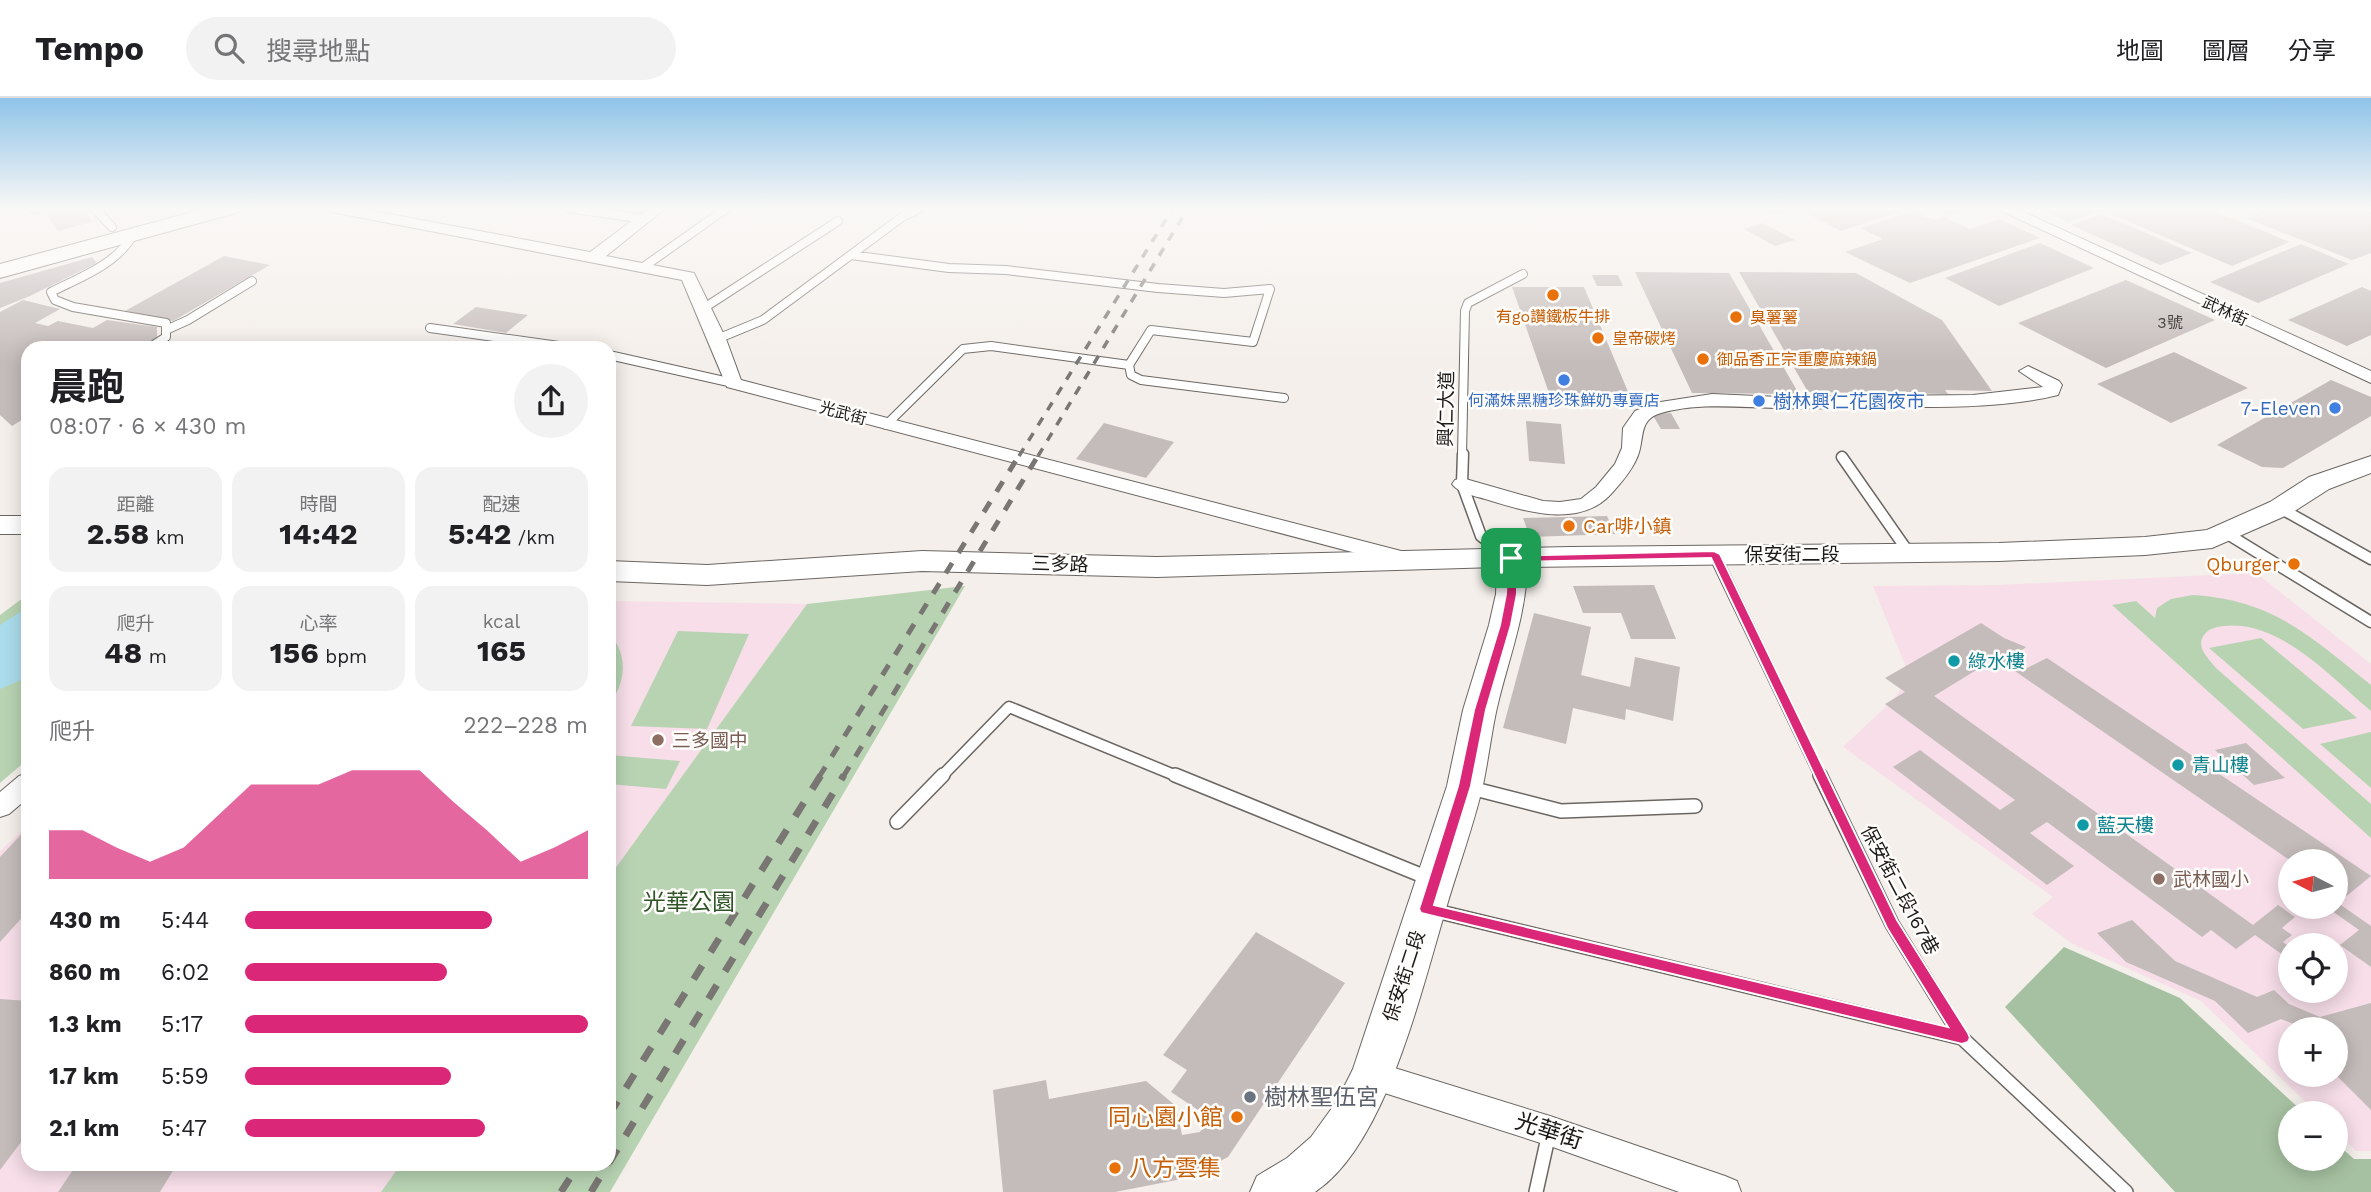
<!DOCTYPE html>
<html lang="zh-TW">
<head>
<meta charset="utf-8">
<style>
	:root { --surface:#fff; --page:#f2f2f2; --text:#202124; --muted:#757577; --line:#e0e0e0; --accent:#db2777 }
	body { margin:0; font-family:"Work Sans","Noto Sans TC",sans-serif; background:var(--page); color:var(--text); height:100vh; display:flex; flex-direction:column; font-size:26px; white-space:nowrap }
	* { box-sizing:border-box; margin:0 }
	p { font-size:23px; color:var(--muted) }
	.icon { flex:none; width:38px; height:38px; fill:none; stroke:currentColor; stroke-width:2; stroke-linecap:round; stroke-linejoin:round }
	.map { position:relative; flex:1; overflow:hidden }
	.sheet { position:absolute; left:21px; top:243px; width:595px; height:830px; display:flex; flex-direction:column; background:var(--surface); border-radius:21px; box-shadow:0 4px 18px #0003 }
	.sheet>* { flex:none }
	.needle { width:46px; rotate:276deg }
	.fabs { position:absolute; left:2278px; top:751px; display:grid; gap:14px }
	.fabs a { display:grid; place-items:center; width:70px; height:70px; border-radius:50%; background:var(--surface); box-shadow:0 4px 18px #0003; font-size:35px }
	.pin { position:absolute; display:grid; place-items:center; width:60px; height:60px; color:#fff; margin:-30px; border-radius:14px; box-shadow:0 4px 10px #0006 }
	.round { display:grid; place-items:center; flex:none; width:74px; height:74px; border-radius:37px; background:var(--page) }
	.head { display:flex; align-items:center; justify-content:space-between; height:119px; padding:0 28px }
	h1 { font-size:38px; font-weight:700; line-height:52px }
	.stats { display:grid; grid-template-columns:repeat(3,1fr); gap:10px; height:119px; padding:7px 28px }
	.stats div { display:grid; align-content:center; border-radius:18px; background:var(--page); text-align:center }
	.stats b { font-size:30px; font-weight:700 }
	.stats small { font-size:19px; font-weight:400 }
	.stats p { font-size:19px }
	.chart { height:196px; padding:14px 28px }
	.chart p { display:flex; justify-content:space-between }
	.chart svg { width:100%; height:126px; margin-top:7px; fill:var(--accent); opacity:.7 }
	ul { padding:0 28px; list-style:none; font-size:23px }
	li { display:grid; grid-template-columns:112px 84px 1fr; align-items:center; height:52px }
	li i { height:18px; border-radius:9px; background:var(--accent) }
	header { display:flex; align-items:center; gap:42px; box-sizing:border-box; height:98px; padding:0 35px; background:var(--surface); border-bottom:2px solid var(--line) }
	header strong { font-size:33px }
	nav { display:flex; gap:38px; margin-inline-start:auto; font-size:24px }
	.search { width:490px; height:63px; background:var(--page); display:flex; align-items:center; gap:18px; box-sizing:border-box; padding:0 24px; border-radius:38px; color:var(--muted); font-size:26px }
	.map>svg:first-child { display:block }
</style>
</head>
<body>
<header>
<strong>Tempo</strong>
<div class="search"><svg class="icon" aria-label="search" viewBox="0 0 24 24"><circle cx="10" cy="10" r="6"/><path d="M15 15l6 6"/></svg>搜尋地點</div>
<nav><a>地圖</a><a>圖層</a><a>分享</a></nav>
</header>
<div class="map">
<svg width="2371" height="1094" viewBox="0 0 2371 1094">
	<rect width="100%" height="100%" fill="#f4efea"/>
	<path fill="#f7dee9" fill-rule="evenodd" d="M2256 475 2371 566V1053H2356L2336 1034V1015H2317L2201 903 2073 846 2032 816 2053 799 1843 649 1892 603 1910 579 1873 488 1997 487ZM2291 763H2336V808H2291ZM2291 847H2336V892H2291ZM2291 931H2336V976H2291Z
		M609 503 807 506 609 779Z
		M28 727V1066H401L381 1094H0V753Z"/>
	<path fill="#b7d3b2" d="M965 488 610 1094H381L401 1066H609V779L807 506Z
		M28 489V661L0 685V517L23 500Z
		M2193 497C2274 502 2311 539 2371 587V613C2331 580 2280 521 2223 528 2215 529 2208 531 2204 537 2195 549 2209 561 2216 570L2371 706V740L2112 507 2136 503 2155 520 2157 510 2171 501Z
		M678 533 749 536 707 631 631 628Z
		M609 536C629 556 626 585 609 607Z
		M2261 540 2357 620 2303 631 2209 550Z
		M2371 634V690L2320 646Z
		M609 657 680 663 666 691 609 686Z"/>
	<path fill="#a6c1a1" d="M2064 849 2180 900 2304 1015H2291V1060H2336V1045L2354 1061H2371V1094H2175L2005 909Z"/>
	<path fill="#abdceb" d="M28 509V579L0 591V527Z"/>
	<path fill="#c4bcbb" d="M21 110H57V111L34 117Z
		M66 110H85L92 124 58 133 46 116Z
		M1764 110H1795V111L1776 117Z
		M1807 110H1908V111L1841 133 1800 112Z
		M1931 110H1969V111L1947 118Z
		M2039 110H2106V111L2068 124Z
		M2122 110H2207L2290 144 2232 168 2109 115Z
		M2251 110H2361L2371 114V155L2352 162 2246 120 2261 114Z
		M1914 113 1933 122 1944 119 1970 131 2000 121 2040 140 1910 185 1845 154 1883 141 1861 130Z
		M2102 116 2192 155 2160 167 2071 127Z
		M1763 125 1795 142 1775 148 1744 131Z
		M2040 145 2094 170 1999 208 1945 180Z
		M2301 146 2349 166 2258 205 2210 184Z
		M224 158 270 167 173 223 125 213Z
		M92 159 97 165 30 198 0 210V185Z
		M1635 174 1729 175 1799 296 1692 295Z
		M1739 174 1856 175 1942 222 1992 293 1945 292 1948 296 1808 294Z
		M1592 177H1618L1623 188H1597Z
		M2126 182 2215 222 2106 270 2018 225Z
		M1512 189H1584L1629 296 1549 295Z
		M2362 189 2371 193V237L2347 248 2288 222Z
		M23 202 60 211 35 225 48 228 58 223 93 230 107 222 157 229V240L141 250H28V318L12 328 0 317V214Z
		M476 209 528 217 506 235 453 226Z
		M2174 254 2248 290 2171 325 2097 286Z
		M2331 282 2371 299V318L2283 370 2262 369 2217 347Z
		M1671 315 1680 331H1661L1652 316Z
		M1526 323 1561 326 1565 366 1529 363Z
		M1104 325 1174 344 1146 380 1076 361Z
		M1607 418 1615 436 1530 439 1523 420Z
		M1654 487 1676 541H1631L1621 515H1583L1573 488Z
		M1534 515 1591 529 1581 577 1630 589 1635 559 1680 569 1673 623 1626 611 1625 622 1573 610 1566 646 1503 630Z
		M1981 525 2004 540 2026 549 2011 560 2027 570 2047 560 2371 778 2338 805 2371 828V869L2340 847 2359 832 2325 808H2336V763H2291L1996 560 1934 598 2253 827 2278 807 2295 819 2282 830 2292 837 2283 844 2291 850V863L2255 837 2236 851 2211 832 2202 839 2047 724 2030 735 2074 768 2047 787 1893 669 1920 652 2000 712 2015 702 1885 606 1905 594 1885 580Z
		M2246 645 2285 680 2254 687 2215 652Z
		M28 729V813L0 844V759Z
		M2132 822 2175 863 2257 899 2274 892 2289 906 2320 919 2371 905V1012L2336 977V931H2306L2281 921 2248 935 2215 903 2126 864 2097 835Z
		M1256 834 1345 885 1228 1059 1187 1080 1115 1094H1003L993 992 1046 982 1049 1001 1146 983 1176 1008 1182 1037 1200 1034 1210 1020 1171 994 1187 972 1163 957Z
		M0 901 28 903V1035L0 1072Z
		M77 1066H177L160 1094H58Z"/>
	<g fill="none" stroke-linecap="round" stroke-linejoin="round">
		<g stroke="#6b6662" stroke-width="10">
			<path id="lane-far2" d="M94 110 112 129
				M567 110 645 121
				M132 138C117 166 79 180 51 194L55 202 73 209 166 225V239L149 250
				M851 157 949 170 1006 172 1158 190 1224 195 1270 191 1253 244 1151 232 1129 267 1131 277 1141 282 1284 300
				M642 170 727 110
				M704 210 838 123
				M430 230 573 250
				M166 232 188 222 252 183
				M717 241 763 222 902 119 921 110
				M609 257 733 285
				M886 327 963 251 991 248 1129 267
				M1462 358 1465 213 1468 205 1523 176"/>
		</g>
		<g stroke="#6b6662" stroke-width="13">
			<path id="lane-far1" d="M1463 356 1462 386 1481 438 1506 457
				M1842 359 1909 455
				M2280 410 2371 461
				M2226 435 2371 524
				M1714 456 1821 679
				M941 679 1009 609 1179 679"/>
		</g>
		<g stroke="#6b6662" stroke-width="16">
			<path id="lane" d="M1175 677 1428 780
				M1820 677 1892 826 1962 940 2126 1094
				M1467 689 1561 713 1695 708
				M897 724 943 677
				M1432 812 1962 940
				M1536 1094 1549 1035"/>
		</g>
		<g stroke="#6b6662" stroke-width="2">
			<path id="street" d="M325 110H358L590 154 649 110H666L606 158 694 175 726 241 741 282 1405 454 1412 456 1416 461 1412 466 1405 468 727 289 682 182 332 114Z
				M1995 110H2015L2371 273V285Z
				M2028 268 2059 283 2062 287 2058 297C2009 309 1956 309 1905 309 1864 310 1823 311 1783 310 1741 310 1702 304 1661 315 1636 322 1646 344 1636 362 1630 375 1620 386 1611 396 1579 431 1524 413 1485 401 1475 398 1458 395 1452 386L1455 382 1462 380 1543 403 1560 404 1581 401 1596 389 1615 366 1622 350 1623 330 1635 313 1654 305 1712 296 1781 299 1973 297 2043 289 2019 273Z
				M28 675V700L9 716 0 719V694L19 678Z
				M1372 963 1550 1018 1725 1078 1737 1083 1741 1094H1679L1550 1048 1372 991 1361 987 1357 977 1361 967Z"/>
		</g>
		<g stroke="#6b6662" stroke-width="2">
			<path id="secondary" d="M207 110H242L239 114 0 180V166Z
				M2371 358V375L2329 391 2290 416 2212 450 2145 457 1999 463 1527 469C1526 520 1507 564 1496 614 1491 638 1488 663 1483 687 1473 730 1457 772 1445 814 1421 893 1386 1047 1315 1094H1250L1257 1078 1287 1060 1311 1039 1337 1003 1353 971 1447 688 1463 612 1489 527 1496 496 1497 469 1157 479 922 473 707 487 609 483V463L707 467 922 453 1157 459 1569 449 1999 445 2145 439 2207 432 2270 404 2309 379Z
				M0 418H28V436H0Z"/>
		</g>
		<use href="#lane-far2" stroke="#fff" stroke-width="8"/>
		<use href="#lane-far1" stroke="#fff" stroke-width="10"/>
		<use href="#lane" stroke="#fff" stroke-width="13"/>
		<use href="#street" fill="#fff" fill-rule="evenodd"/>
		<use href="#secondary" fill="#fff" fill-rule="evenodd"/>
		<path stroke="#797673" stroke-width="3.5" stroke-dasharray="9 9" stroke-linecap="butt" d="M1019 358 1173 110
			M1038 358 1188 110"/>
		<path stroke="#797673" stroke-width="5" stroke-dasharray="12 12" stroke-linecap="butt" d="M819 679 1020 356
			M843 679 1039 356"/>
		<path stroke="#797673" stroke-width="7" stroke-dasharray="16 16" stroke-linecap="butt" d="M609 1017 821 677
			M609 1065 844 677
			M561 1094 579 1066
			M591 1094 608 1066"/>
	</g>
	<linearGradient id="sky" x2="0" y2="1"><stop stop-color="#8fc4e9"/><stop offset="0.42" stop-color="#faf8f6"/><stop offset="1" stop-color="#faf8f6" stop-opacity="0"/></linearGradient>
	<rect width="2371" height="264" fill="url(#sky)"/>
	<path fill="#db2777" stroke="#fff" stroke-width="2" fill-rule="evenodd" d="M1714 453 1720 456 1897 822 1968 935 1970 940 1968 944 1962 946 1421 815 1419 811 1458 688 1474 612 1500 527 1506 496 1508 458ZM1711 460 1887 830 1948 929 1434 807 1471 688 1486 612 1511 527 1517 496V464Z"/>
	<g fill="#e8710a" stroke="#fffdfb" stroke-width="2.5">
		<circle cx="1553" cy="197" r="7"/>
		<circle cx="1736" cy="219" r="7"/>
		<circle cx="1598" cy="240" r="7"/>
		<circle cx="1703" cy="261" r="7"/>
		<circle cx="1569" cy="428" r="7"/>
		<circle cx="2294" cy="466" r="7"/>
		<circle cx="1237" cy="1019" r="7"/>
		<circle cx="1115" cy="1070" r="7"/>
	</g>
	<g fill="#3f7fe0" stroke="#fffdfb" stroke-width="2.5">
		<circle cx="1564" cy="282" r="7"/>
		<circle cx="1759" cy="303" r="7"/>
		<circle cx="2335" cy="310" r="7"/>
	</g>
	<g fill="#0f9aa8" stroke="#fffdfb" stroke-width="2.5">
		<circle cx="1954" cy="563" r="7"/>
		<circle cx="2178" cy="667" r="7"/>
		<circle cx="2083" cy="727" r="7"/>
	</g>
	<g fill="#8d6e63" stroke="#fffdfb" stroke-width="2.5">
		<circle cx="658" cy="642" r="7"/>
		<circle cx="2159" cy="781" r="7"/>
	</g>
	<circle fill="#6b7280" stroke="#fffdfb" stroke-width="2.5" cx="1250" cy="999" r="7"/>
	<g text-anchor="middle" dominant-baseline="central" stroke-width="5" stroke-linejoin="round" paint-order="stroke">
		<g font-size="16" fill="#1d1b19" stroke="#fffdfb">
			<text transform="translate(2225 213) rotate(25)">武林街</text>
			<text transform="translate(843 315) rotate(15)">光武街</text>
		</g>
		<g font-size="16" fill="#c56008" stroke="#fffdfb" text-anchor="start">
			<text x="1553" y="218" text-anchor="middle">有go讚鐵板牛排</text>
			<text x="1750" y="219">臭薯薯</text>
			<text x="1612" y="240">皇帝碳烤</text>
			<text x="1717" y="261">御品香正宗重慶麻辣鍋</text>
		</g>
		<g font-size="16" fill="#474342">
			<text x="2170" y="224">3號</text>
		</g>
		<g font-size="16" fill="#366cbe" stroke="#fffdfb">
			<text x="1564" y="302">何滿妹黑糖珍珠鮮奶專賣店</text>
		</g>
		<g font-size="19" fill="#366cbe" stroke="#fffdfb" text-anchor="start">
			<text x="1773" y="303">樹林興仁花園夜市</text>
			<text x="2321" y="310" text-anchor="end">7-Eleven</text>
		</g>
		<g font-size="19" fill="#1d1b19" stroke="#fffdfb">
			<text transform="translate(1446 311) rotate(-89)">興仁大道</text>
			<text x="1792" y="456">保安街二段</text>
			<text transform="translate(1060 466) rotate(2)">三多路</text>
			<text transform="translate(1900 792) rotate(62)">保安街二段167巷</text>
			<text transform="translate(1404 878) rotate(-72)">保安街二段</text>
		</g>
		<g font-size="19" fill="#c56008" stroke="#fffdfb" text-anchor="start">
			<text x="1583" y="428">Car啡小鎮</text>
			<text x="2280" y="466" text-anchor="end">Qburger</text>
		</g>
		<g font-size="19" fill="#0d838f" stroke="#fffdfb" text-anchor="start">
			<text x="1968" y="563">綠水樓</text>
			<text x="2192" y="667">青山樓</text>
			<text x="2097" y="727">藍天樓</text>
		</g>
		<g font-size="19" fill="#785e54" stroke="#fffdfb" text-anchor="start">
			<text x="672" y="642">三多國中</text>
			<text x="2173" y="781">武林國小</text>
		</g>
		<g font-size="23" fill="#2e5427" stroke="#fffdfb">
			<text x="689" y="804">光華公園</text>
		</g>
		<g font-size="23" fill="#5b616d" stroke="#fffdfb" text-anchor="start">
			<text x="1264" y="999">樹林聖伍宮</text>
		</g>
		<g font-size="23" fill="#c56008" stroke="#fffdfb" text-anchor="end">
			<text x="1223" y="1019">同心園小館</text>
			<text x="1129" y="1070" text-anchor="start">八方雲集</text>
		</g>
		<g font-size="23" fill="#1d1b19" stroke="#fffdfb">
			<text transform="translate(1549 1033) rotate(18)">光華街</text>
		</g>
	</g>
</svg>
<div class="fabs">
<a><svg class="needle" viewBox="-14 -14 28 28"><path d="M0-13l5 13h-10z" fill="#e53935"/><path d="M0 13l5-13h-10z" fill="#757577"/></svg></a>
<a><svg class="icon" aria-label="locate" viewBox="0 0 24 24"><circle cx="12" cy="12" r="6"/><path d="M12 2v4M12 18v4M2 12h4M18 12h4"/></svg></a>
<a>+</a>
<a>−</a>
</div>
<div class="pin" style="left:1511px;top:460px;background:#1e9e55"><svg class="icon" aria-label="arrive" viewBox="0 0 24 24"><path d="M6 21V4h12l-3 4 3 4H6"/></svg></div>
<section class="sheet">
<div class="head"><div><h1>晨跑</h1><p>08:07 · 6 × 430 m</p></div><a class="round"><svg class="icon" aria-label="share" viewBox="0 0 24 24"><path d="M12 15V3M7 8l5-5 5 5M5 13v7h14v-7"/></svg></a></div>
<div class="stats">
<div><p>距離</p><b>2.58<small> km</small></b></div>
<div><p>時間</p><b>14:42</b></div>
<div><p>配速</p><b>5:42<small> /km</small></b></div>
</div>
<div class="stats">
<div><p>爬升</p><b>48<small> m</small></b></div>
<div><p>心率</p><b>156<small> bpm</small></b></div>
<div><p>kcal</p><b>165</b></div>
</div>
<div class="chart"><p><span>爬升</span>222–228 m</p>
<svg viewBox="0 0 160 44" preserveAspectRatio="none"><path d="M0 44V27L10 27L20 33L30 38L40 33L50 22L60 11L70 11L80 11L90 6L100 6L110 6L120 17L130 27L140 38L150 33L160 27V44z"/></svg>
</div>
<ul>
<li><b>430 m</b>5:44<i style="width:72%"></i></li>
<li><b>860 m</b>6:02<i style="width:59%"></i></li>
<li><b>1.3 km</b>5:17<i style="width:100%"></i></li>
<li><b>1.7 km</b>5:59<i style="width:60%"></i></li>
<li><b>2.1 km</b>5:47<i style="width:70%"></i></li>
</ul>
</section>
</div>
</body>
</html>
